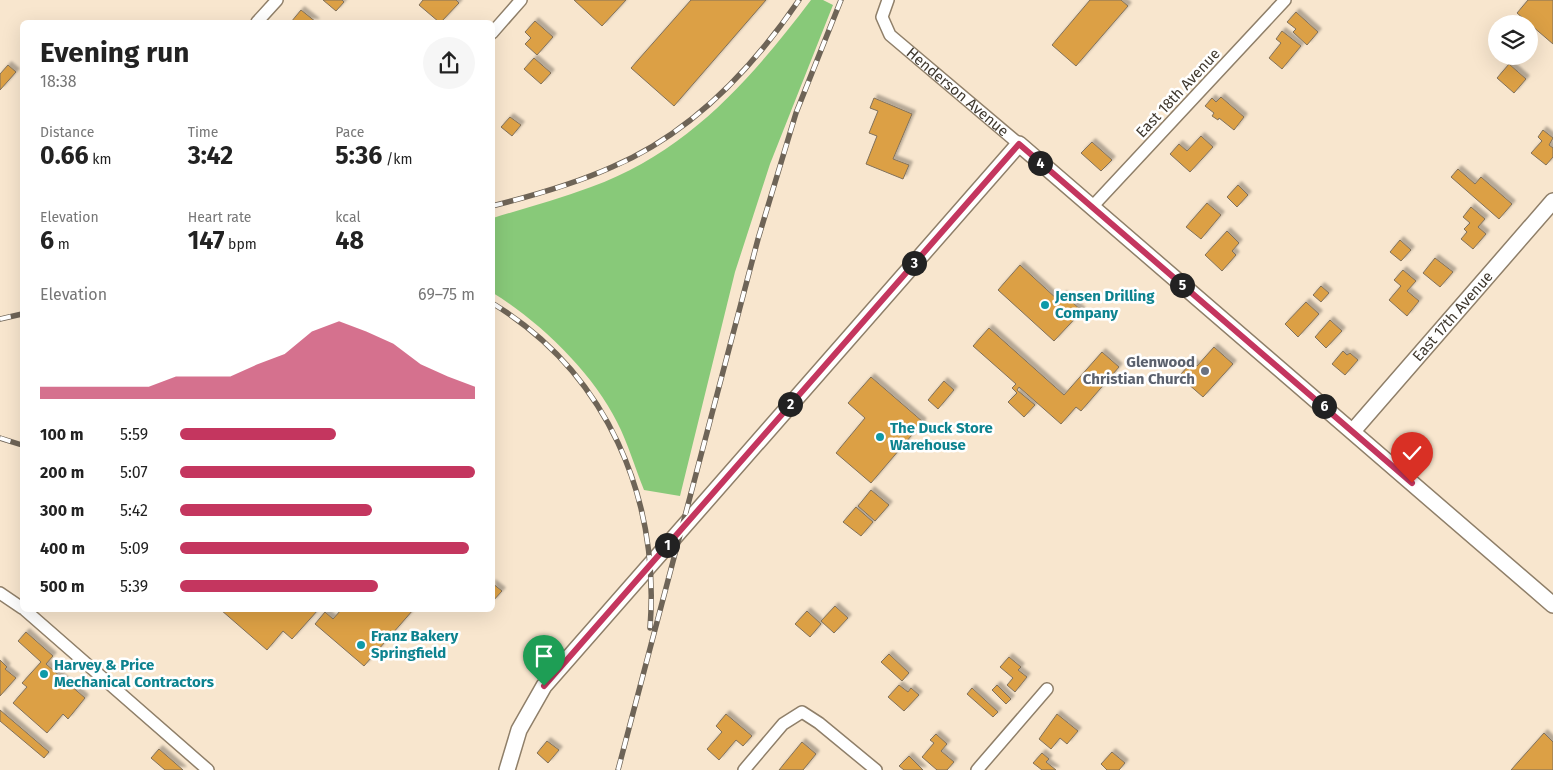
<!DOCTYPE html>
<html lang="en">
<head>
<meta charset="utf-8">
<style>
	:root { --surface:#fff; --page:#f6f6f6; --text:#222; --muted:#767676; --accent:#c4365f }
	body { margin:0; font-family:"Fira Sans",sans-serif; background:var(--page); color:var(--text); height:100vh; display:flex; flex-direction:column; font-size:19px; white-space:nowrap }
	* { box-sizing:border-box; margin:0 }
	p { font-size:16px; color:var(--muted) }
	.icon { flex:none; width:28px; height:28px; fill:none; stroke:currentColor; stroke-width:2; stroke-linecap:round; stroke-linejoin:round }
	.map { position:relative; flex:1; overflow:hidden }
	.panel { position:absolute; left:20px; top:20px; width:475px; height:592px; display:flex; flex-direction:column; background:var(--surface); border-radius:8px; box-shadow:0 5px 20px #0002 }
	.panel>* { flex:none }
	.tools { position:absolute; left:1488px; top:15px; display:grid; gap:10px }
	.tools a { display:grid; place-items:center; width:50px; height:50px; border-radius:50%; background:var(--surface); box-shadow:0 5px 20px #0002; font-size:25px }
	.pin { position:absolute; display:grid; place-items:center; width:42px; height:42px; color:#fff; margin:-51px -21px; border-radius:50% 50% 50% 0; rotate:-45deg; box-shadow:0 0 5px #0007 }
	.pin .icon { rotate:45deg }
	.km { position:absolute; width:25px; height:25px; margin:-12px; border-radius:50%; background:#222; color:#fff; font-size:14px; line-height:25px; text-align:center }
	.round { display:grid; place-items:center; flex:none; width:52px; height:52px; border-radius:26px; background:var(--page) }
	.headline { display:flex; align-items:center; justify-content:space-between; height:85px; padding:0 20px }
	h1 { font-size:28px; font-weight:700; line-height:38px }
	.metrics { display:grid; grid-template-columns:repeat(3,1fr); gap:8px; height:85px; padding:5px 20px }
	.metrics div { display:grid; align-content:center }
	.metrics b { font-size:25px; font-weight:700 }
	.metrics small { font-size:14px; font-weight:400 }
	.metrics p { font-size:14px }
	.chart { height:140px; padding:10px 20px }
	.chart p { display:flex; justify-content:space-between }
	.chart svg { width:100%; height:90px; margin-top:5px; fill:var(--accent); opacity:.7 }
	ul { padding:0 20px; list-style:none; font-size:16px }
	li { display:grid; grid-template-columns:80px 60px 1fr; align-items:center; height:38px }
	li i { height:12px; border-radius:6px; background:var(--accent) }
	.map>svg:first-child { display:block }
</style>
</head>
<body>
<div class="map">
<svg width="1553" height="770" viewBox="0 0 1553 770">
	<defs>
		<filter id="shadow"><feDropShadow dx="3.5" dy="-3.5" stdDeviation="1" flood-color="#0004"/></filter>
	</defs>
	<rect width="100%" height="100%" fill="#f8e6ce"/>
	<path fill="#88c979" d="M811 0H823L833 5 770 164 735 272 680 496 644 490C635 468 628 443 617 422 593 373 539 321 493 293V218C525 208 559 199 591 187 688 152 751 79 811 0Z"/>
	<path fill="#dca045" stroke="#81715b" filter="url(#shadow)" d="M323 0H342L344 2 336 11Z
		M423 0H456L459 3 441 22H439L419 5Z
		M574 0H626L602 26Z
		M691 0H766L674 106 631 68Z
		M1090 0H1121L1128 6 1076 66 1052 45Z
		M1528 0H1553V44L1517 13Z
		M301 10 316 22H291Z
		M1296 12 1318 32 1307 45 1293 32 1296 29 1287 22Z
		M535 21 553 37 537 55 525 44 531 38 525 32Z
		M1282 31 1301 46 1282 69 1269 58 1281 43 1276 39Z
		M534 58 551 73 541 84 524 69Z
		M1509 64 1526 79 1514 93 1497 78Z
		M8 65 16 72 0 90V74Z
		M1221 97 1244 117 1234 130 1219 118 1218 120 1212 116 1214 113 1205 106 1212 98 1216 102Z
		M874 98 912 114 893 159 909 165 903 179 866 164 877 136 869 133 878 111 870 108Z
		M510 117 521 125 512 136 501 127Z
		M1543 130 1553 138 1549 145 1553 148V157L1546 165 1531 153 1542 141 1538 137Z
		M1201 136 1213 147 1190 172 1170 154 1179 144 1187 151Z
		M1092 142 1112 160 1101 171 1081 153Z
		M1458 169 1475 184 1481 177 1512 204 1499 219 1451 177Z
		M1238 185 1248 195 1237 207 1227 197Z
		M1207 203 1221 215 1201 239 1186 227Z
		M1471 207 1485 219 1478 227 1486 234 1473 249 1461 239 1467 232 1464 229 1470 223 1463 217Z
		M1227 231 1239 243 1232 251 1236 255 1222 271 1205 255Z
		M1400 240 1411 250 1401 261 1390 252Z
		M1435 258 1453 272 1440 287 1423 273Z
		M1020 265 1058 300 1063 294 1082 311 1054 341 998 290Z
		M1403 270 1416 281 1407 291 1419 301 1407 316 1389 300 1401 286 1394 280Z
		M1321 286 1329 293 1321 302 1313 295Z
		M1306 302 1319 314 1298 337 1285 324Z
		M1330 320 1342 331 1326 348 1315 337Z
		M989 328 1064 395 1102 352 1119 367 1081 411 1076 407 1061 424 1019 387 1017 390 1035 405 1024 417 1008 402 1017 393 1012 388 1016 384 973 346Z
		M1214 347 1233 364 1203 397 1179 376 1192 362 1197 366Z
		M1343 351 1347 355 1350 353 1358 360 1345 375 1332 364Z
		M871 377 923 422 871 483 836 453 865 418 848 403Z
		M944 381 954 390 938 409 928 400Z
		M871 490 889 505 875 521 858 506Z
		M856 507 873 522 861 536 843 522Z
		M492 583 502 591 492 602Z
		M835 606 848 618 834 633 821 621Z
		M221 610H318L292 639 283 631 267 650Z
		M341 610H413L364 666 315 624 325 612 333 619Z
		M807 611 821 624 810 637 795 624Z
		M26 632 53 656 46 664 85 698 68 719 63 714 47 733 13 703 27 687 22 683 41 662 18 641Z
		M889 654 909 673 902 681 881 662Z
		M1009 657 1021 667 1018 670 1027 677 1015 692 1007 685 1013 678 1000 667Z
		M0 660 7 667 5 669 16 678 0 696Z
		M899 685 908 692 911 688 919 695 904 711 888 697Z
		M997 685 1011 699 1006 704 992 690Z
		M972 688 998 712 993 717 967 694Z
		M0 710 49 752 44 758 0 721Z
		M726 714 752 736 743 746 736 740 719 760 707 749 722 732 716 726Z
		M1057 714 1078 731 1067 744 1060 738 1051 749 1039 739Z
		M1544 733 1553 742V770H1511Z
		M936 734 947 744 941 751 954 762 947 770H937L922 757 934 743 930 740Z
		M547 741 559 750 548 763 537 753Z
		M802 742 816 754 803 770H779Z
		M159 749 183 770H165L151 758Z
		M1112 752 1125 763 1119 770H1107L1101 764Z
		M1042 753 1049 759 1046 762 1056 770H1042L1033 763Z
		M909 756 923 770H904L899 766Z"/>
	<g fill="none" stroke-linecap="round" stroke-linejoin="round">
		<g stroke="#8f7f69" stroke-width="14">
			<g id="minor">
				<path id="s1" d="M888 0 882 17 890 35 1019 144"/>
				<path d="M257 22 277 0"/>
				<path d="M492 33 521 0"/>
				<path d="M1092 207 1285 0"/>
				<path d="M0 593 22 608"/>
				<path d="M25 610 208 770"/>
				<path d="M744 770 783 724 802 712 819 723 876 770"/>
				<path d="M977 770 1047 689"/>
			</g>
		</g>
		<g stroke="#8f7f69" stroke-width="18">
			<g id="tertiary">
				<path id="s2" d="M1353 431 1553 201"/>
				<path d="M507 770 519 730 544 686 1019 144 1553 605"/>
			</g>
		</g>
		<use href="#minor" stroke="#fff" stroke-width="11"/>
		<use href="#tertiary" stroke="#fff" stroke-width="15"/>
		<g stroke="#6e6457" stroke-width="5.5">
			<path id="rail" d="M492 206C532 196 574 184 612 167 690 134 752 69 799 0
				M492 303C607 373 660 497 650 628
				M0 319 22 314
				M0 438 22 445
				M618 770 758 239 796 113 841 0"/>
		</g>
		<use href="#rail" stroke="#fff" stroke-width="4" stroke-dasharray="11" stroke-linecap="butt"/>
	</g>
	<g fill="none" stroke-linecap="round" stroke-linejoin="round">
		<g stroke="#fff" stroke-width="10">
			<path id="route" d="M544 686 1019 144 1412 483"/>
		</g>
		<use href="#route" stroke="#c4365f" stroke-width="6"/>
	</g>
	<g fill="#0f9aa8" stroke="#fff" stroke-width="2">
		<circle cx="1045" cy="305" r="5"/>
		<circle cx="880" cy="437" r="5"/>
		<circle cx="361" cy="645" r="5"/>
		<circle cx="44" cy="674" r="5"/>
	</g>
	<circle fill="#6b7280" stroke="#fff" stroke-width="2" cx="1205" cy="371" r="5"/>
	<g text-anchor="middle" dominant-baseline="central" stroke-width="5" stroke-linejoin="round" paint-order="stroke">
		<g font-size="15" fill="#3f382e" stroke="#fff">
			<text stroke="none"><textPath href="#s1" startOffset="126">Henderson Avenue</textPath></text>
			<text transform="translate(1178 93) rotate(-47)">East 18th Avenue</text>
			<text stroke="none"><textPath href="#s2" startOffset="152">East 17th Avenue</textPath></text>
		</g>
		<g font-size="15" font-weight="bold" fill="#0d838f" stroke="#fff" text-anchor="start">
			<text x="1055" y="296">Jensen Drilling<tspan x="1055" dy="17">Company</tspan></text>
			<text x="890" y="428">The Duck Store<tspan x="890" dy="17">Warehouse</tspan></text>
			<text x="371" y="636">Franz Bakery<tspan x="371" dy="17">Springfield</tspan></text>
			<text x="54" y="665">Harvey &amp; Price<tspan x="54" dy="17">Mechanical Contractors</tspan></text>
		</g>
		<g font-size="15" font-weight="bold" fill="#5b616d" stroke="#fff" text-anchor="end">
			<text x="1195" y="362">Glenwood<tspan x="1195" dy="17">Christian Church</tspan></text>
		</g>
	</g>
</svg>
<div class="tools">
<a><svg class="icon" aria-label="layers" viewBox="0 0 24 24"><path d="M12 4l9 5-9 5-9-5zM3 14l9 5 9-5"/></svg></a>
</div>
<div class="pin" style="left:544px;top:686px;background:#1e9e55"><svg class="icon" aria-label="arrive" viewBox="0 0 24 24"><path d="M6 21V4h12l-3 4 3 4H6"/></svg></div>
<div class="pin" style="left:1412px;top:483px;background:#d93025"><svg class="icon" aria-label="check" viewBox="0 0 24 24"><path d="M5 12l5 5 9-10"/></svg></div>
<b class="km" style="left:667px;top:545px">1</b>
<b class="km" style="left:790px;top:404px">2</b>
<b class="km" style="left:914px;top:263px">3</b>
<b class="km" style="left:1040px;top:163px">4</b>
<b class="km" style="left:1182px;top:285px">5</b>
<b class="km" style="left:1324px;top:406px">6</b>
<section class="panel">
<div class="headline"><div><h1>Evening run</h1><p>18:38</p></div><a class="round"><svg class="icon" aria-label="share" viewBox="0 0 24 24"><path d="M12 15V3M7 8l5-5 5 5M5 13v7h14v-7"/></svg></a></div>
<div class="metrics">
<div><p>Distance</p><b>0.66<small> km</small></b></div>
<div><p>Time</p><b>3:42</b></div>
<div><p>Pace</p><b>5:36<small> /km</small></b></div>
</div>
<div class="metrics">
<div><p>Elevation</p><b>6<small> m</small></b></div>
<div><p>Heart rate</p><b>147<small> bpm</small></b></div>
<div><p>kcal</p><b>48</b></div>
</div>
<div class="chart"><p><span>Elevation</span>69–75 m</p>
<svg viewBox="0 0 160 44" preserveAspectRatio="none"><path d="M0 44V38L10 38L20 38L30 38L40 38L50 33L60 33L70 33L80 27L90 22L100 11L110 6L120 11L130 17L140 27L150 33L160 38V44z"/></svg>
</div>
<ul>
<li><b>100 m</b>5:59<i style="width:53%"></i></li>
<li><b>200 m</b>5:07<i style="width:100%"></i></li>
<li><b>300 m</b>5:42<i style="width:65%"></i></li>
<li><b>400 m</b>5:09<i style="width:98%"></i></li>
<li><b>500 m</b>5:39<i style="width:67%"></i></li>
</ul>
</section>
</div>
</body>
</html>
